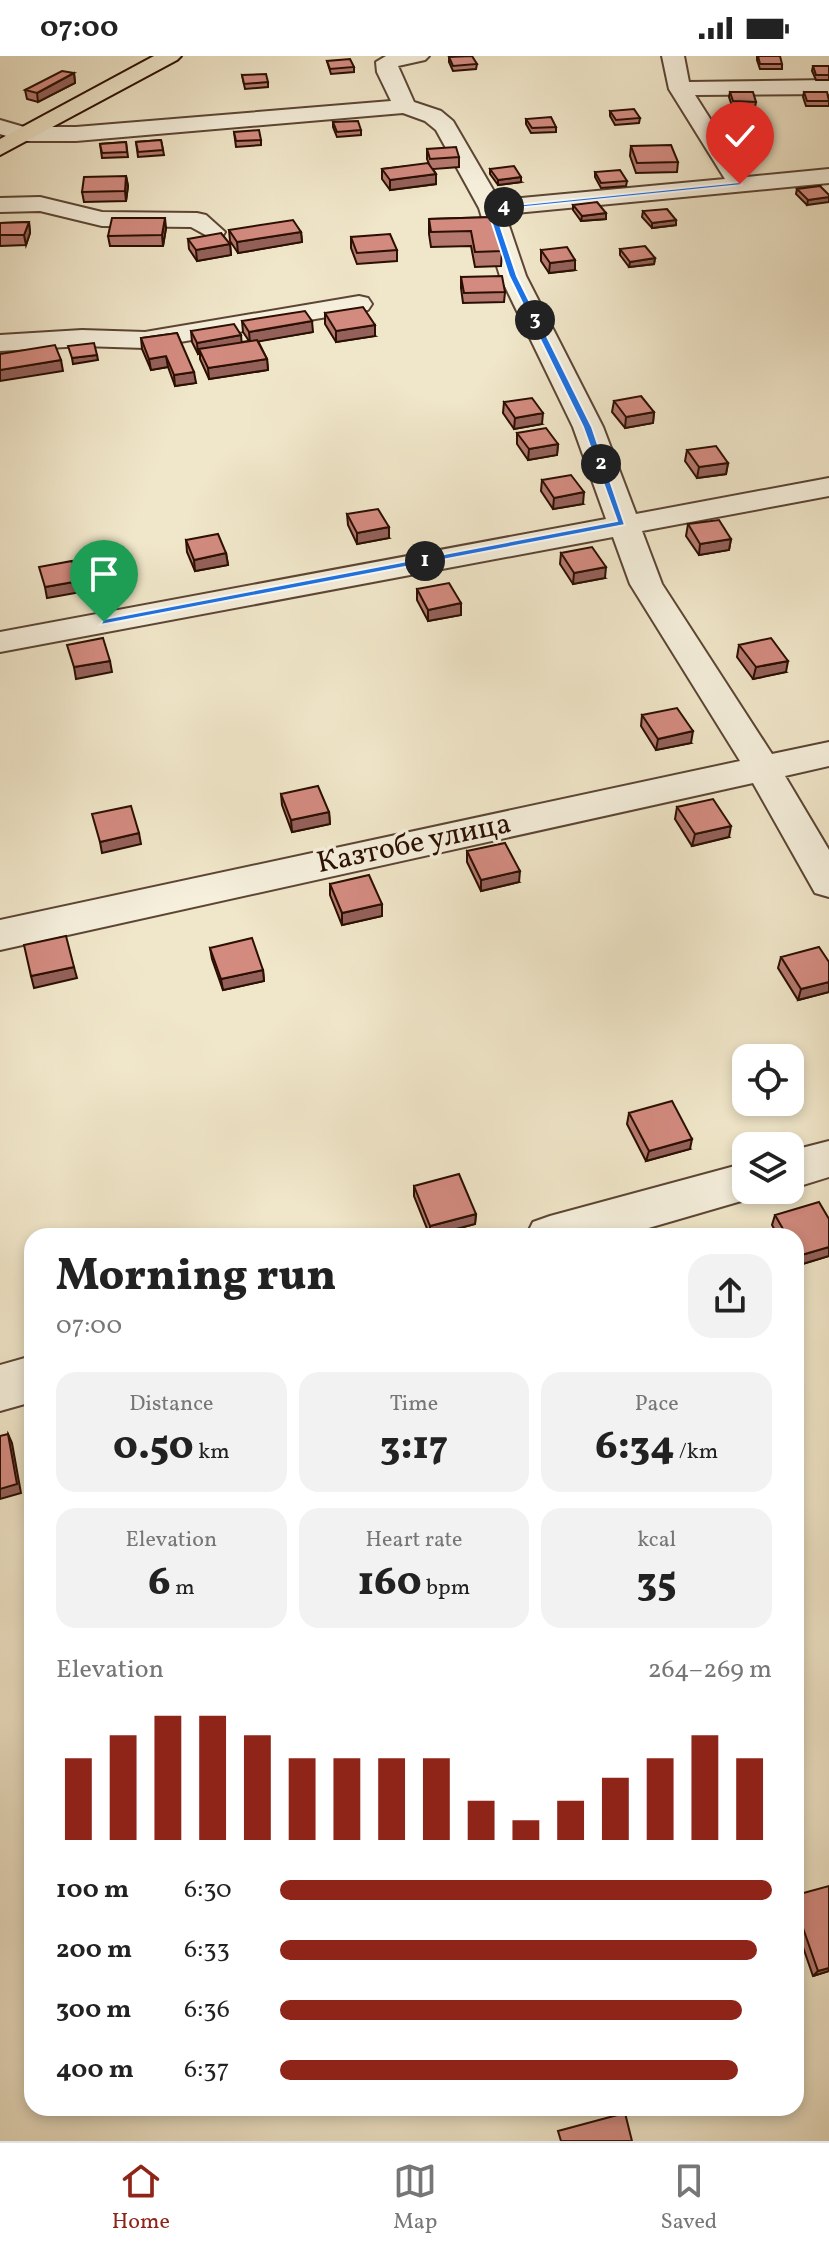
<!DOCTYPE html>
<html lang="en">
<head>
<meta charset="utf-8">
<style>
	:root { --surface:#fff; --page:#f2f2f2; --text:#222; --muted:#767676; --line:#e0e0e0; --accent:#8f2418 }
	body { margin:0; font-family:Vollkorn,serif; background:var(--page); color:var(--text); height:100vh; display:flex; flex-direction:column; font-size:30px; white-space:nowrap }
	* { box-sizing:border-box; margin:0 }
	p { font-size:26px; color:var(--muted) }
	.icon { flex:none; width:44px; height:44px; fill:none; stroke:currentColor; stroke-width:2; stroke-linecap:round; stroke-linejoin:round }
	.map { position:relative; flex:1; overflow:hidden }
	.details { position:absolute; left:24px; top:1172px; width:780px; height:888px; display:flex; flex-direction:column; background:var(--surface); border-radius:24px; box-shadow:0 4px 12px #0003 }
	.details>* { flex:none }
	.tools { position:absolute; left:732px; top:988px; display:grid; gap:16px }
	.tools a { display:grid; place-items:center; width:72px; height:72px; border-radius:16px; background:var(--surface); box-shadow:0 4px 12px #0003; font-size:40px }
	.pin { position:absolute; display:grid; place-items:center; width:68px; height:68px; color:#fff; margin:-82px -34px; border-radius:50% 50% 50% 0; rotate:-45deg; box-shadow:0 0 8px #0007 }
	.pin .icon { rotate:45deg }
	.km { position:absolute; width:40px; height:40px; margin:-20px; border-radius:50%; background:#222; color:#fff; font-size:22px; line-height:40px; text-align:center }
	.round { display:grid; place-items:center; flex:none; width:84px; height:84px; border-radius:24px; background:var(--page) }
	.summary { display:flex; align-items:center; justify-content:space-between; height:136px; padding:0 32px }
	h1 { font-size:44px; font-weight:800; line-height:60px }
	.metrics { display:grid; grid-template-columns:repeat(3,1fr); gap:12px; height:136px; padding:8px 32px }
	.metrics div { display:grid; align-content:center; border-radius:20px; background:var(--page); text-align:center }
	.metrics b { font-size:40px; font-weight:800 }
	.metrics small { font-size:22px; font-weight:400 }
	.metrics p { font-size:22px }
	.chart { height:224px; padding:16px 32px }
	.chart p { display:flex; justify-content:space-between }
	.chart svg { width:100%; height:144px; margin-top:8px; stroke:var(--accent); stroke-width:6 }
	ul { padding:0 32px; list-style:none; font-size:26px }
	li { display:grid; grid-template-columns:128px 96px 1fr; align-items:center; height:60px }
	li i { height:20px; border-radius:10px; background:var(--accent) }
	.status { display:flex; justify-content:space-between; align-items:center; height:56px; padding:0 40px; background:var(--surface); direction:ltr }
	.status svg { height:22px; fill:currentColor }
	.menu { display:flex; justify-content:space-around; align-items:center; height:112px; border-top:2px solid var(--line); background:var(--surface); font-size:22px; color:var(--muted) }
	.menu a { display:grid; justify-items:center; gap:4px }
	.menu .selected { color:var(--accent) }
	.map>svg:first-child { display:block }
</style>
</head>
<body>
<div class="status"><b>07:00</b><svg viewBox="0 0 49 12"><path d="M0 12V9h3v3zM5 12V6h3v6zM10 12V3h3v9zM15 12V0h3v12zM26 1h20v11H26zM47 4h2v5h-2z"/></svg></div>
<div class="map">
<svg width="829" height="2085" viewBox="0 0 829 2085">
	<rect width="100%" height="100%" fill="#f0e6c9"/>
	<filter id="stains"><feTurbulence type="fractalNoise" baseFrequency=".0025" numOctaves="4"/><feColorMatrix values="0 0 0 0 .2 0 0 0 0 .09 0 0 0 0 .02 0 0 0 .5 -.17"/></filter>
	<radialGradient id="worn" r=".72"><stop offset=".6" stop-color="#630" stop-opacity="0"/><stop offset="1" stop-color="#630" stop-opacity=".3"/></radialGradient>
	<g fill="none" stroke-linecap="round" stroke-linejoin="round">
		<g stroke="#5c4534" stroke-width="4">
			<path id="minor" d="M386 0H429L425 4 398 10 414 46 441 55 453 65 499 144 725 123 669 33 662 0H684L689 26 829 24V38L695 39 747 121 829 113V127L505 158 526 220 603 371 636 458 829 422V440L642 475 662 528 772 698 829 686V710L785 720 829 794V841L815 837 753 727 0 894V864L740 705 630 528 613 481 0 596V576L606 463 573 371 500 220 479 152 436 74 425 65 403 57 76 85H22L0 78V64L24 71H76L391 45 377 16 376 6Z
				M40 141 102 156 197 157 206 159 225 176 222 181 213 183 191 171 102 170 40 155 0 156V142Z
				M359 240 368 242 372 248 368 254 145 292 82 290 0 295V279L82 274 145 276Z
				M829 1085V1121L790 1133V1095Z
				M746 1107V1134H765L762 1139 621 1180H526L533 1166 550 1160Z
				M32 1300V1346L0 1355V1309Z"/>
		</g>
		<g stroke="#2b0f02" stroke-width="4">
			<path id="major" d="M154 0H181L177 4 0 99V83Z"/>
		</g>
		<use href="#minor" fill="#f5efdc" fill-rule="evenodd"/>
		<use href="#major" fill="#f0e6c9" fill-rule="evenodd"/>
	</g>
	<path fill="#b5786e" stroke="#2b0f02" stroke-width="2" d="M757 0 782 8V13H760L757 4Z
		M449 1 477 8 476 13 453 15 449 6Z
		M327 5 354 11V16L331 18Z
		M813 10H829V24H816L812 15Z
		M74 17 75 27 38 46 27 43 25 34Z
		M242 19 268 26V31L245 33Z
		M730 36 756 46 755 51 732 50 729 41Z
		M804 36 829 43V50H806L803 41Z
		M610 55 640 62 639 67 615 69 610 60Z
		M526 63 556 71V76L531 77 526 68Z
		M333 66 361 74V79L337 81 333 71Z
		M234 76 261 84V89L236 91Z
		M161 84 164 99 138 101 136 86Z
		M126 86 128 101 102 102 100 88Z
		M631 90 678 106 677 116 636 117 630 100Z
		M427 93 459 101V111L433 113 436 118V128L390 134 382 123V113L429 108 427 103Z
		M490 113 521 126 498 129 490 118Z
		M595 116 627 125 626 130 601 132 595 121Z
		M126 120 128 130 126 145 84 146 82 136Z
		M820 130 807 149 796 138 797 133Z
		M573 149 606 157V163L581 165 573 154Z
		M643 155 676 164V169L652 172 642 161Z
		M494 161 502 195 501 210 475 211 471 190 431 191 429 178V163Z
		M29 166 30 177 26 189 0 190V167Z
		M166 172 163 190H110L108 180Z
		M229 174 301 176 302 186 238 197 230 185Z
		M351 181 397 194V205L357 208 351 192Z
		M188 183 230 188 231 199 197 205 189 193Z
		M620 193 655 202 654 208 629 211 620 199Z
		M541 194 575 214 549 217 541 205Z
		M461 221 505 236 504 246 463 247 461 232Z
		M325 257 375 280 336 286 325 268Z
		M242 265 313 276 258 285 267 303 268 314 209 323 200 303V297L198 298 192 286 191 275 242 286 249 285 243 276Z
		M177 277 196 327 175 330 168 311 151 314 142 293 141 282Z
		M614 345 654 356 653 367 625 372 612 356Z
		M504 346 542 368 514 373 503 357Z
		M517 377 558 388 557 399 528 404 517 388Z
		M687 394 728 407 726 418 697 422 685 405Z
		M542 424 583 448 553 453 541 435Z
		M347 458 389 482 357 488 348 469Z
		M688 468 731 483 729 494 699 499 686 480Z
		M186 484 226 497 228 509 195 515 187 496Z
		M561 497 605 522 573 528 560 508Z
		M417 533 461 547V559L428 565 417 544Z
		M739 589 786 616 753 623 737 601Z
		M642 659 691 687 656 694 641 670Z
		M281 738 329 756 330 768 292 776 282 749Z
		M677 751 729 781 692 790 675 763Z
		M467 795 519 826 481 835 467 806Z
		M330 828 382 848V860L342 869 330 839Z
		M210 892 263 914 264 925 223 934 212 903Z
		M781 901 829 906V936L798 944 778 912Z
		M629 1057 690 1093 646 1105 627 1068Z
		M414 1130 476 1158 475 1168 430 1180 414 1140Z
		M775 1159 829 1163V1200L796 1210V1180H778L772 1169Z
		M796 1839 829 1915 813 1920 796 1871Z"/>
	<path fill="#94615a" stroke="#2b0f02" stroke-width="2" d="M74 17 75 27 38 46 37 37Z
		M436 118V128L390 134V124Z
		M126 120 128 130 126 145 125 135Z
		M521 121V126L498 129V124Z
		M829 141V146L807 149 808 144Z
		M606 157V163L581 165 582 160Z
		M165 162 166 172 163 190 162 179Z
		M676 164V169L652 172V167Z
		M29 166 30 177 26 189 24 179Z
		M301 176 302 186 238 197 237 186Z
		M230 188 231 199 197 205 196 194Z
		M655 202 654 208 629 211 630 206Z
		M575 204V214L549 217 550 207Z
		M312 265 313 276 250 287 249 276Z
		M375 269V280L336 286V275Z
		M241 279 242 290 199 293 200 297 198 298 197 287Z
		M97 299 98 304 73 308 72 302Z
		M166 300 168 311 151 314 149 303Z
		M267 303 268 314 209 323 208 312Z
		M61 304 63 315 0 325V314Z
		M194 316 196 327 175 330 174 319Z
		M654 356 653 367 625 372 626 361Z
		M543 357 542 368 514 373 515 362Z
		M558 388 557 399 528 404 529 393Z
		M728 407 726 418 697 422 699 411Z
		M584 436 583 448 553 453 554 442Z
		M389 471V482L357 488V477Z
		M731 483 729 494 699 499 700 488Z
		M226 497 228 509 195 515 194 504Z
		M606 511 605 522 573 528 574 517Z
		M79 525 81 536 47 542 45 531Z
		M461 547V559L428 565V554Z
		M110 605 112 616 76 623 74 611Z
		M788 605 786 616 753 623 756 611Z
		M693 675 691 687 656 694 658 683Z
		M329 756 330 768 292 776 291 764Z
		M731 770 729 781 692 790 695 778Z
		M139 777 141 788 102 797 100 786Z
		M520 815 519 826 481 835V824Z
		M382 848V860L342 869V857Z
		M74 911 77 922 34 932 31 920Z
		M263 914 264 925 223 934 221 923Z
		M829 926V936L798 944 801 933Z
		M692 1083 690 1093 646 1105 649 1095Z
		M476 1158 475 1168 430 1180V1170Z
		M829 1191V1200L796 1210 798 1200Z
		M8 1378 12 1387 21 1437 0 1443V1433Z
		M829 1912V1915L813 1920 818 1915Z"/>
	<path fill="#d38b80" stroke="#2b0f02" stroke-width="2" d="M472 0 477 8 453 10 449 1Z
		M758 0H780L782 8H760Z
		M350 3 354 11 330 13 327 5Z
		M813 10H829V19H816Z
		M62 15 74 17 37 37 25 34Z
		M266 18 268 26 244 28 242 19Z
		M730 36H753L756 46 733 45Z
		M804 36H827L829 45H807Z
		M634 53 640 62 616 64 610 55Z
		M551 61 556 71 532 72 526 63Z
		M358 65 361 74 337 76 333 66Z
		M259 74 261 84 236 85 234 76Z
		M161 84 163 94 138 96 136 86Z
		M126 86 127 96 102 97 100 88Z
		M671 89 678 106 637 107 631 90Z
		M456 91 459 101 430 103 427 93Z
		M428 107 436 118 390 124 382 113Z
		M514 110 521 121 498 124 490 113Z
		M620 114 627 125 601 127 595 116Z
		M126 120 125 135 82 136 84 121Z
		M820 130 829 139V141L808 144 797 133Z
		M597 146 606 157 582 160 573 149Z
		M667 153 676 164 652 167 643 155Z
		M494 161 502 195 475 196 471 175 431 176 429 163Z
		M112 162H165L162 179 108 180Z
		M293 164 301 176 237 186 229 174Z
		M29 166 24 179H0V167Z
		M221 177 230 188 196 194 188 183Z
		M390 178 397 194 357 197 351 181Z
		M645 190 655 202 630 206 620 193Z
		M567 191 575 204 550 207 541 194Z
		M502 220 505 236 464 237 461 221Z
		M363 251 375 269 336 275 325 257Z
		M305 255 312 265 249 276 242 265Z
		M234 268 241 279 197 287 191 275Z
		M177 277 194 316 174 319 166 300 149 303 141 282Z
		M257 284 267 303 208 312 199 293Z
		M94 287 97 299 72 302 68 290Z
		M55 289 61 304 0 314V298Z
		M641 340 654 356 626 361 614 345Z
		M532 342 543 357 515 362 504 346Z
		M546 372 558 388 529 393 517 377Z
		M716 390 728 407 699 411 687 394Z
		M571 419 584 436 554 442 542 424Z
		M378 453 389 471 357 477 347 458Z
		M719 464 731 483 700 488 688 468Z
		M218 478 226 497 194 504 186 484Z
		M592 491 606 511 574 517 561 497Z
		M72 505 79 525 45 531 39 511Z
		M449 527 461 547 428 554 417 533Z
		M103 582 110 605 74 611 67 589Z
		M771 582 788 605 756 611 739 589Z
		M677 652 693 675 658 683 642 659Z
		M318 730 329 756 291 764 281 738Z
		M713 743 731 770 695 778 677 751Z
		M131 750 139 777 100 786 92 758Z
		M505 787 520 815 481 824 467 795Z
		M369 819 382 848 342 857 330 828Z
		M66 880 74 911 31 920 24 889Z
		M252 882 263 914 221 923 210 892Z
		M819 891 829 906V926L801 933 781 901Z
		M672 1045 692 1083 649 1095 629 1057Z
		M459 1118 476 1158 430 1170 414 1130Z
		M819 1146 829 1163V1191L798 1200 796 1196V1180H787L775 1159Z
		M709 1176 712 1180H695Z
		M8 1378 17 1428 0 1433V1380Z
		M829 1830V1912L818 1915 796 1852V1839Z
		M625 2057 632 2085H561L558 2075Z"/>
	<path fill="#1a73e8" stroke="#fff" stroke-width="2" d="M740 126 742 129 495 154 517 220 592 371 625 469 100 569 104 563 617 465 583 371 509 220 487 152Z"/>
	<g text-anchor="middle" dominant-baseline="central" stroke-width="7" stroke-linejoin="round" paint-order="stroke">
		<g font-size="30" fill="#2b0f02" stroke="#f5efdc">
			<text transform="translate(414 788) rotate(-12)">Казтобе улица</text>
		</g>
	</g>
	<rect width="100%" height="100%" filter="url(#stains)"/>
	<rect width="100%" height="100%" fill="url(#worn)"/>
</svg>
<div class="tools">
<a><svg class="icon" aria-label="locate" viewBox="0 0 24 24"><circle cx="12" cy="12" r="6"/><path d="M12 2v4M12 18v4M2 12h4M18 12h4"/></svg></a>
<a><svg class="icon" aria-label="layers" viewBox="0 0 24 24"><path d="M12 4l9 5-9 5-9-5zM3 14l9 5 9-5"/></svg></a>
</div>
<div class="pin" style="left:104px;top:566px;background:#1e9e55"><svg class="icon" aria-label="arrive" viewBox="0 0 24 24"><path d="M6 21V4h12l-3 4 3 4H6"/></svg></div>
<div class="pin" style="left:740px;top:128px;background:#d93025"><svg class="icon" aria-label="check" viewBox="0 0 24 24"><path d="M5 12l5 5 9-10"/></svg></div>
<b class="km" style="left:425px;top:505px">1</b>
<b class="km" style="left:601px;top:408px">2</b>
<b class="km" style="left:535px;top:264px">3</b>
<b class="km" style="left:504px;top:151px">4</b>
<section class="details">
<div class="summary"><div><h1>Morning run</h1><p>07:00</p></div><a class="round"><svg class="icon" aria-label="share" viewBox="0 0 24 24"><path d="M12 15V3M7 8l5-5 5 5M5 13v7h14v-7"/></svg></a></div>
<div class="metrics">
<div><p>Distance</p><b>0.50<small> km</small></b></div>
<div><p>Time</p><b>3:17</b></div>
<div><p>Pace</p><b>6:34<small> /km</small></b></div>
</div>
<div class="metrics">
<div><p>Elevation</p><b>6<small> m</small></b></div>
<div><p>Heart rate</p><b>160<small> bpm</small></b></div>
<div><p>kcal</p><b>35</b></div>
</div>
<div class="chart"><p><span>Elevation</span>264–269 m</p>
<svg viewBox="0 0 160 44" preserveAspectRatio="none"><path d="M5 44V19M15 44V12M25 44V6M35 44V6M45 44V12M55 44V19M65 44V19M75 44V19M85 44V19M95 44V32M105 44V38M115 44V32M125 44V25M135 44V19M145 44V12M155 44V19"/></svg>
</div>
<ul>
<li><b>100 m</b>6:30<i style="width:100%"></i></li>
<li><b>200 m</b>6:33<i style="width:97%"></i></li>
<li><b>300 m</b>6:36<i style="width:94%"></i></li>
<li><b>400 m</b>6:37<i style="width:93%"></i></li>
</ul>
</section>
</div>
<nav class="menu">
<a class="selected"><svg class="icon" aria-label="home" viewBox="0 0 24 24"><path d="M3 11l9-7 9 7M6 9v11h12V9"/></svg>Home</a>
<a><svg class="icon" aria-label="map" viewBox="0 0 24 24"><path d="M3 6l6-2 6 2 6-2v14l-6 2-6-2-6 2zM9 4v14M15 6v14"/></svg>Map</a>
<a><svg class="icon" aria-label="saved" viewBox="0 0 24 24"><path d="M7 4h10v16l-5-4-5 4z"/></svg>Saved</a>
</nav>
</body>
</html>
